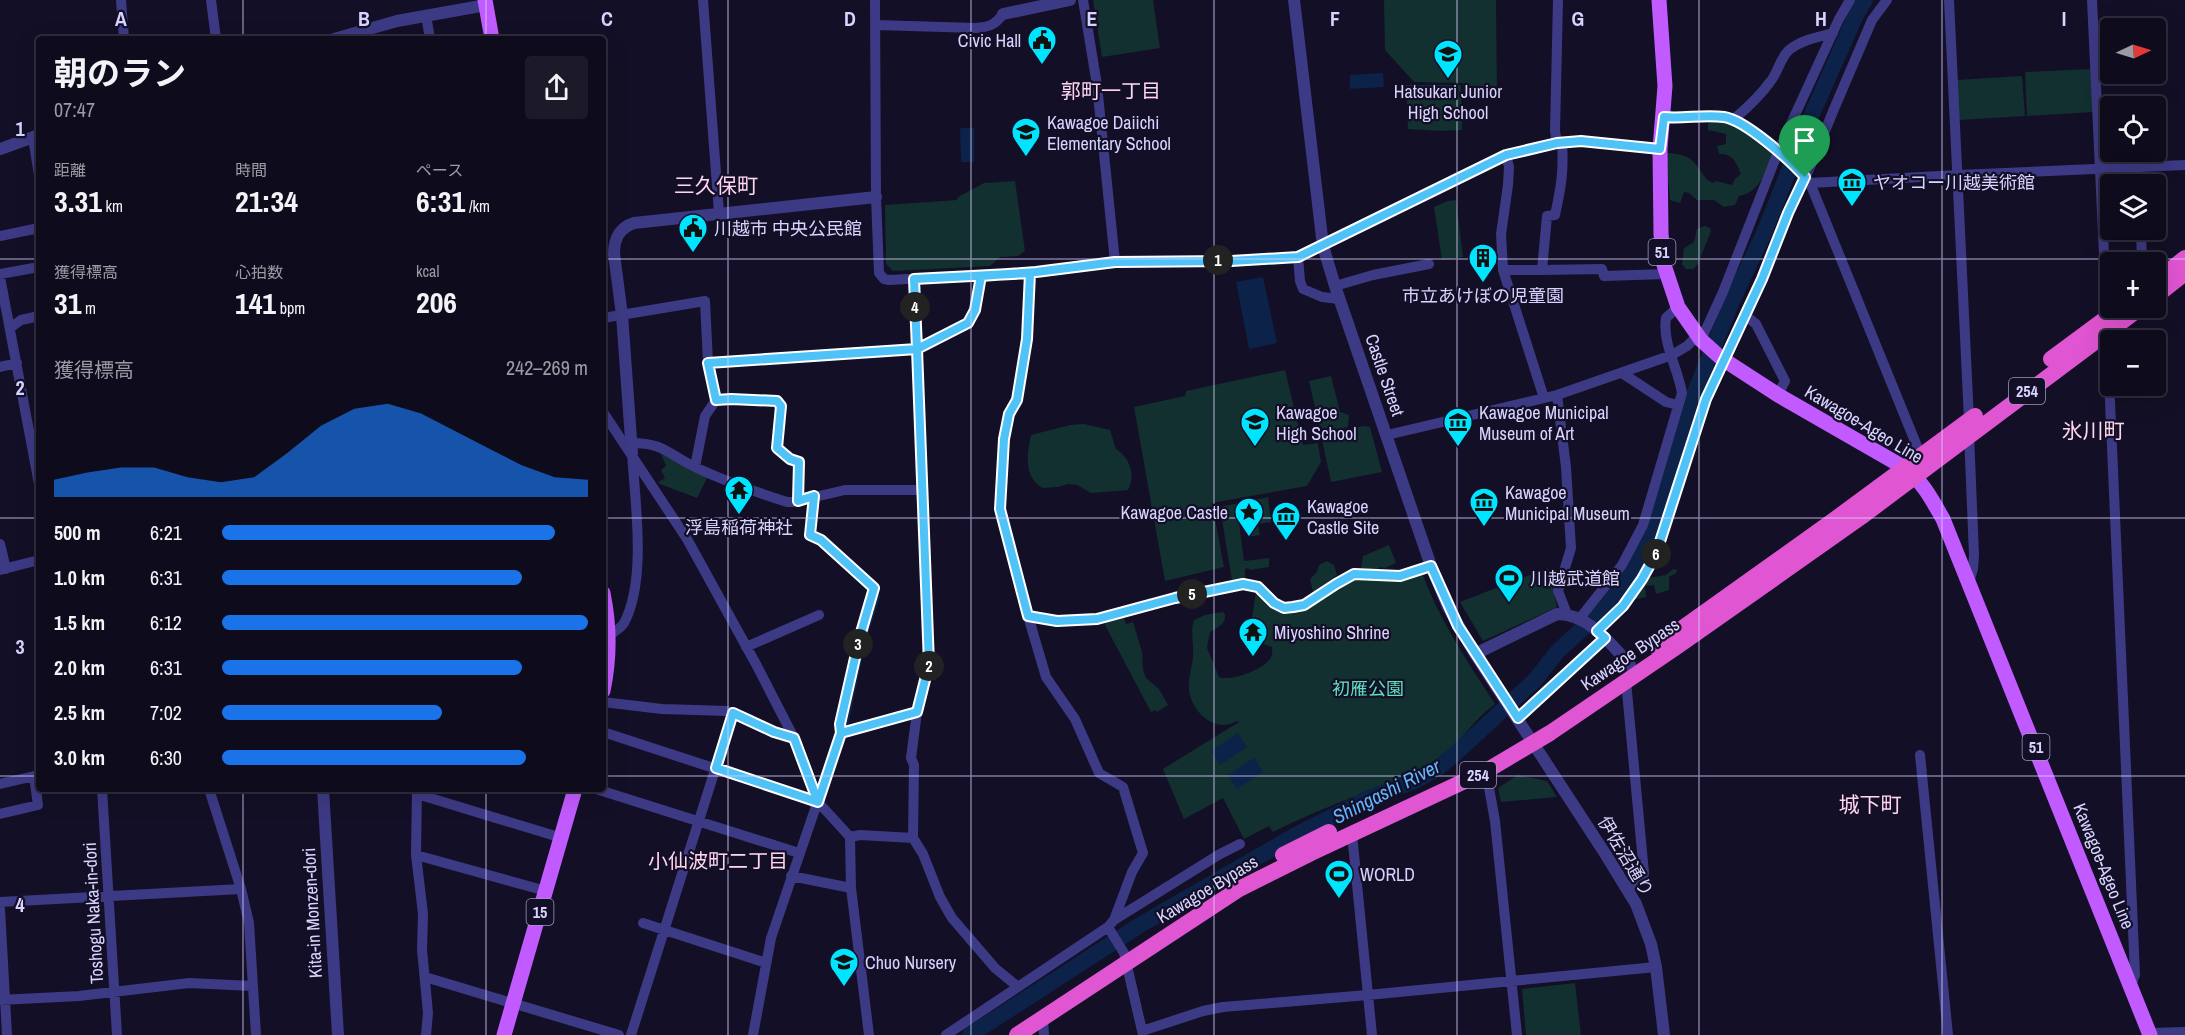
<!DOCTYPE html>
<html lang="ja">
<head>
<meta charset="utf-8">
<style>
	:root { --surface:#0e0b1c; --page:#1c1929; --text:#f1f3f6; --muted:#9b9ba3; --line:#2e2b3b; --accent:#1a73e8 }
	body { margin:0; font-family:"Archivo Narrow","Noto Sans JP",sans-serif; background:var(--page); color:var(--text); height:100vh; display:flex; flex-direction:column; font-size:22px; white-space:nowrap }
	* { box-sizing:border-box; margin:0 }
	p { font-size:20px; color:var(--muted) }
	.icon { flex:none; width:33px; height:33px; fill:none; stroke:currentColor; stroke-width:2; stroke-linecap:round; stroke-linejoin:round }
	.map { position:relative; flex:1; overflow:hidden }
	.panel { position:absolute; left:36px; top:36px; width:570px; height:756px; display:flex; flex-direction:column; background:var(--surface); border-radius:6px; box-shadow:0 6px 24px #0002,0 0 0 2px var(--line) }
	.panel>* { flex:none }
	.needle { width:39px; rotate:86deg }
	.tools { position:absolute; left:2100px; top:18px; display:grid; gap:12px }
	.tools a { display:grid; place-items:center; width:66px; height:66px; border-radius:6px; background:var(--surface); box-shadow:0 6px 24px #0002,0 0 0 2px var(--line); font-size:30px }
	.pin { position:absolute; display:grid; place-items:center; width:51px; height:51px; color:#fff; margin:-62px -26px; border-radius:50% 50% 50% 0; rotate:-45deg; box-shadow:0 0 6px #0007 }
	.pin .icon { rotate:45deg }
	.km { position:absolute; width:30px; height:30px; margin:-15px; border-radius:50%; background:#222; color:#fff; font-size:16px; line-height:30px; text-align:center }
	.round { display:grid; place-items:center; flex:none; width:63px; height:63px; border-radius:6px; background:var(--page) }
	.overview { display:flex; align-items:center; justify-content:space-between; height:102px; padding:0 18px }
	h1 { font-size:33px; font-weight:700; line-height:45px }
	.figures { display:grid; grid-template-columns:repeat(3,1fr); gap:9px; height:102px; padding:6px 18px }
	.figures div { display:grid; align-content:center }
	.figures b { font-size:30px; font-weight:700 }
	.figures small { font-size:16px; font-weight:400 }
	.figures p { font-size:16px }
	.chart { height:168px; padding:12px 18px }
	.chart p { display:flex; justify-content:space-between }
	.chart svg { width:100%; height:108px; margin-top:6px; fill:var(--accent); opacity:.7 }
	ul { padding:0 18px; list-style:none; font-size:20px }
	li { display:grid; grid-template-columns:96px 72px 1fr; align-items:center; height:45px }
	li i { height:15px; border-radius:8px; background:var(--accent) }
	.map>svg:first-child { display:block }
</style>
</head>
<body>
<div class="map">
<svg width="2185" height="1035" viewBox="0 0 2185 1035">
	<rect width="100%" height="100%" fill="#130f26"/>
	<path fill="#12302f" d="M1093 0H1153L1160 48 1102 57Z
		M1384 0H1496L1497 97H1464L1463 83 1414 82 1385 50Z
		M2091 69 2093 112 2027 116 2025 72Z
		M2022 76 2025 116 1959 120 1957 80Z
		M1406 85H1461L1462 130 1440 131 1408 129Z
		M1708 120H1727L1769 151 1772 156C1765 173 1759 193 1739 196L1735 205 1724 207 1714 200H1697L1689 193 1684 192 1680 203 1670 200 1666 159 1668 153C1675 154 1683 154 1689 158 1699 164 1703 180 1713 183L1716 181 1732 185 1735 179 1741 174C1737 164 1733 153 1719 154L1717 146 1726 144V134L1708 130Z
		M1015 181 1025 251 1018 256 1000 257 990 266 893 271 886 264 885 205 957 200 958 197 984 183Z
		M1456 200 1463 257 1442 260 1434 207 1448 201Z
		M1705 226 1710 228 1711 231 1698 264 1693 269H1686L1682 264 1684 248 1694 242 1697 229Z
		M1285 370 1303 445 1318 443 1321 462 1307 486 1212 503 1224 567 1165 581 1134 407 1185 396 1186 391Z
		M1331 376 1340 412 1349 415 1348 427 1326 432 1319 425 1309 381Z
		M1084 424 1110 430 1116 449C1130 458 1136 475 1128 490L1091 493 1077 485 1068 484 1058 487 1043 488C1023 477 1027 454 1031 435L1070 425Z
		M1364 426 1370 427 1382 472 1331 482 1322 440 1328 433Z
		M661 454 708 476 697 498 660 484 658 482 665 478 661 470 666 466Z
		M1268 497 1271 522 1258 524 1260 535 1248 537 1246 522 1239 523 1244 561 1269 558V567L1250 570 1248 568 1245 569V579L1232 581 1220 507Z
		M1389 545 1396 563 1385 568 1380 567 1377 571 1361 568 1363 556Z
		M1327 561 1334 565 1337 575 1313 592 1310 579 1317 572 1319 565Z
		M1548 568 1557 607 1483 641 1460 602Z
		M1673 569 1677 570 1676 573 1669 577V590L1656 594 1654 585 1645 586 1646 597 1633 600 1648 578 1666 575Z
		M1422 573C1440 621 1467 661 1495 704 1469 723 1453 754 1426 770 1407 781 1385 785 1366 792 1334 804 1303 817 1273 832L1269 826 1244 839 1223 798 1184 819 1163 769 1239 722 1237 721C1215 734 1191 712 1189 689 1188 677 1192 668 1193 657 1194 644 1190 632 1194 620L1205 615 1223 612 1225 614C1226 625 1218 627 1210 632L1207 648 1219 677C1231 682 1266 669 1271 657 1273 653 1272 651 1272 647L1252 640 1249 634 1252 631 1262 628 1252 619 1256 591 1295 611H1300L1351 580 1360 578 1397 582Z
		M1123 615 1126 624 1133 622 1142 652 1143 670 1146 678 1159 689 1168 705 1157 712 1155 710 1151 712 1105 625 1106 621Z
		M1518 775 1547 781 1557 797 1501 802 1498 788Z
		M1575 983 1581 1035H1526L1522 989Z"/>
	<path fill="#0c2248" d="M1383 73 1384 87 1350 89V75Z
		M960 128H974V162H961Z
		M1263 277 1277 343 1249 349 1236 282Z
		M1238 733 1247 747 1220 765 1211 751Z
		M1254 758 1263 772 1237 789 1228 775Z"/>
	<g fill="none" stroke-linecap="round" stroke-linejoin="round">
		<path stroke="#0c2248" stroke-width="3" d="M866 635 879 596
			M847 724 862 653"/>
		<path stroke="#0c2248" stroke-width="16" d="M970 1035 1140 925 1296 835 1369 798 1415 781 1438 768 1457 752 1535 680 1558 651 1592 620 1635 569 1652 530 1665 496 1671 461 1686 414 1733 299 1764 233 1805 130 1856 15 1865 0"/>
		<path stroke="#3d3a85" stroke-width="10" d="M121 0 124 39
			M211 0 216 39
			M703 0 719 213
			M875 0 876 197 879 273 884 279 889 280 1036 272 1115 262 1231 261 1298 257 1506 155 1557 143 1581 141 1660 149
			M1083 0 1097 85 1115 262
			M1949 0 1969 420
			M2092 0 2107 318
			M426 15 430 39
			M876 25 976 28C989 27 995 25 1003 14
			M1663 117C1683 119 1704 114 1723 117 1747 120 1794 164 1810 183L1921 456
			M1734 119C1747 108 1760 96 1770 82 1778 73 1780 58 1789 50 1801 40 1818 37 1833 33
			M33 138 39 175
			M1557 143 1555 131 1558 0
			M1562 143C1564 170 1561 188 1555 215L1547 216 1542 270 1602 269 1604 276 1666 274
			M1506 155 1509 167 1508 185 1501 234 1503 270 1544 398
			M2137 167 2138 184
			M1810 183 1958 175 2185 165
			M2141 230 2142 262
			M0 236 39 228
			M1298 257 1300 281 1303 289 1322 297 1339 299
			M1503 270H1542
			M1030 273 1027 339 1017 400 1009 414 1004 439 1000 509 1028 616 1057 621 1097 619 1175 598 1243 584 1258 587 1274 603 1284 608 1293 607 1304 605 1336 583 1354 574 1400 576 1431 566
			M0 274 39 267
			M0 277 39 484
			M1335 286 1373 275 1429 264
			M1746 316 1756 324 1785 381 1778 395
			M603 318 705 301 708 363 716 400 705 416 695 467
			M10 328 21 320 39 316
			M2107 332 2135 975 2131 985
			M1701 340 1723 292 1778 152 1839 19 1850 0
			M708 363 917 349 968 323 975 310 981 276
			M0 367 17 363
			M1622 373 1666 402 1678 405
			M1557 395 1566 467 1571 548 1558 591 1567 614
			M716 400 731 399 777 401 781 406 777 448C784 453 790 459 799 462L798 501
			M603 412 687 539 757 666 794 738 818 802 850 837 851 888 869 1035
			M1387 435 1557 395 1672 355 1687 346 1698 335
			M631 443C665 443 667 454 695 467 724 481 756 492 787 502H793L845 490H921
			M814 496 810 535 821 540 874 588 860 636 840 724 841 733
			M0 544 6 569
			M0 570 39 560
			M1969 582 1973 569 1974 555 1969 434
			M1580 618 1622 565 1643 525 1682 393C1678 368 1662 343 1666 318L1678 307
			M1597 631 1623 606 1642 579 1656 554 1706 399 1762 279 1788 213 1811 165 1834 109 1872 20 1887 0
			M610 635C614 632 621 628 624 623 647 580 635 501 632 453
			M746 647 819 615
			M1626 681 1644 873 1643 878 1628 888
			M603 702 662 709 727 711 749 719 774 732 794 738
			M1518 718 1605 638
			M603 732 818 802
			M1920 755 1948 1035
			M1486 771 1495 821 1517 1035
			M0 784 39 775
			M102 789 117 1035
			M209 789 241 889 249 923 256 1035
			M417 789 416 855 423 914 422 950 428 1013 426 1035
			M596 789 799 853
			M417 794 562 838
			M0 814 38 805 34 776
			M1352 834 1372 1035
			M850 837 860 835 913 838 923 854 940 897 952 918 995 968 1018 987
			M913 838 914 765 911 758 917 712
			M416 855 546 891
			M791 876 851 888
			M0 902 241 889
			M0 909 7 1035
			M1114 920 1220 854 1240 844
			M643 923 766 963
			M1108 927 1124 953 1143 1035
			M425 977 619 1035
			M0 1000 79 996 189 983 253 986
			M1043 1018 1044 1035
			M1142 1031 1203 1011 1223 1007 1368 995 1656 967
			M2150 1033 2185 1032
			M631 1035 733 713
			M753 1035 771 938 841 733 917 712 929 664 914 279
			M946 1035 1108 927 1114 920 1132 872 1143 853 1123 787 1099 773 1075 719 1046 677 1028 616"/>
		<path stroke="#3d3a85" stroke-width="12" d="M1294 0 1323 246 1335 286 1431 566 1448 607 1475 654 1606 855 1636 904 1651 944 1656 967 1664 1035
			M1003 14 1070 0
			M334 39 397 21 486 5
			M0 149 39 135
			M632 453 622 315 614 254C614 239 619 228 634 223L876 197
			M1475 654 1557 614C1589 614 1610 643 1630 665
			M323 789 338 1035"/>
		<path stroke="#c25bff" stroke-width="15" d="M485 0 492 39
			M1659 0 1665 86 1660 149 1661 234 1664 265 1678 307 1701 340 1721 358 1778 395 1905 468C1923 482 1932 500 1943 519L2150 1035
			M603 593C610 627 610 658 603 691
			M504 1035 575 789"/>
		<path stroke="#e055d1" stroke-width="16" d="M2156 281 2185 258
			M2156 296 2185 273
			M2051 359 2120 308
			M1656 647 1834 520 1975 416
			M1283 855 1329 832
			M1017 1035 1239 889 1311 853 1486 771 1550 733 1678 646 1861 517 2140 308"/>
	</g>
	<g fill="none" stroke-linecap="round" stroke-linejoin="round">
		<g stroke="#fff" stroke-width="12">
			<path id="route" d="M1805 177C1790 160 1745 120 1724 117 1704 114 1684 119 1664 117L1660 149 1581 141 1557 143 1506 155 1298 257 1231 261 1115 262 1036 272 981 276 975 310 968 323 917 349 929 664 917 712 841 733 818 802 794 738 774 732 733 713 716 768 818 802 841 733 840 724 860 636 874 588 821 540 810 535 814 496 798 501 799 462 790 459 777 448 781 406 777 401 731 399 716 400 708 363 917 349 914 279C953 277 991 275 1030 273L1027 339 1017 400 1009 414 1004 439 1000 509 1028 616 1057 621 1097 619 1175 598 1243 584 1258 587 1274 603 1284 608 1293 607 1304 605 1336 584 1354 574 1400 576 1431 566 1458 626 1518 718 1605 638 1597 631 1623 606 1642 579 1656 554 1706 399 1762 279 1788 213 1805 177"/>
		</g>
		<use href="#route" stroke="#4fc3f7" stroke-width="8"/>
	</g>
	<path fill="none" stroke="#d9d4ff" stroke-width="1.5" stroke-opacity="0.55" d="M243 0V39M486 0V39M728 0V1035M971 0V1035M1214 0V1035M1457 0V1035M1699 0V1035M1942 0V1035M0 259H39M603 259H2185M0 518H39M603 518H2185M0 776H39M603 776H2185M243 789V1035M486 789V1035"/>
	<defs>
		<g id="civic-pin" transform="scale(1.5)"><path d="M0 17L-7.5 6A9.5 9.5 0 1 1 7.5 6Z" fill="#00e5ff" stroke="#130f26"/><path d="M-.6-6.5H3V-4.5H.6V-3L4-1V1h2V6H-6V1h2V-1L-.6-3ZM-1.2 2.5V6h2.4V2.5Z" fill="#111"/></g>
		<g id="school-pin" transform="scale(1.5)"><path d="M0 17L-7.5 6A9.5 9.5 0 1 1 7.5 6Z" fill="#00e5ff" stroke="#130f26"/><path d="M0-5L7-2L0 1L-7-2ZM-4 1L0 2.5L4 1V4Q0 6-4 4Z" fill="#111"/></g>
		<g id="museum-pin" transform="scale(1.5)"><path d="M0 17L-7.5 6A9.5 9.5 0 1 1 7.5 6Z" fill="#00e5ff" stroke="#130f26"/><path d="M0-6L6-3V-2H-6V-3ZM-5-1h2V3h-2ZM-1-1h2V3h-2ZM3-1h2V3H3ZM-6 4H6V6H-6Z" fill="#111"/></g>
		<g id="building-pin" transform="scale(1.5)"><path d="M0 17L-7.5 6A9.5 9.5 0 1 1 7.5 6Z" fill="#00e5ff" stroke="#130f26"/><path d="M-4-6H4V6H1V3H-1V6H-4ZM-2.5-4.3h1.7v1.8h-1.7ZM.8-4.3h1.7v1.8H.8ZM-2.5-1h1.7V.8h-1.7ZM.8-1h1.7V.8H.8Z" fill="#111"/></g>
		<g id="temple-pin" transform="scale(1.5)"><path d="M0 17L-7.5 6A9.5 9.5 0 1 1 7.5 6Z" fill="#00e5ff" stroke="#130f26"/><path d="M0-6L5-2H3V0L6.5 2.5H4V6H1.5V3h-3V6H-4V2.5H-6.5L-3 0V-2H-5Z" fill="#111"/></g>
		<g id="sight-pin" transform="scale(1.5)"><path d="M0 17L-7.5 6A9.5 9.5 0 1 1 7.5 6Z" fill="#00e5ff" stroke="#130f26"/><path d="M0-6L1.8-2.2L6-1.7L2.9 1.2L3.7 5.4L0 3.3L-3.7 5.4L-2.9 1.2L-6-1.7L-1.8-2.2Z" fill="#111"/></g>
		<g id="stadium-pin" transform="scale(1.5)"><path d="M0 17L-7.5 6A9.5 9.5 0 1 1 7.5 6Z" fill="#00e5ff" stroke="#130f26"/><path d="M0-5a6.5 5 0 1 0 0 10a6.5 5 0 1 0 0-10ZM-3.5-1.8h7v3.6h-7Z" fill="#111"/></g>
	</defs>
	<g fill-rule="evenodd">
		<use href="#civic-pin" x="1042" y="40"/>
		<use href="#school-pin" x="1448" y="54"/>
		<use href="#school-pin" x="1026" y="132"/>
		<use href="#museum-pin" x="1852" y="182"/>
		<use href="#civic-pin" x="693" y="228"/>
		<use href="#building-pin" x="1483" y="258"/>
		<use href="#school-pin" x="1255" y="422"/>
		<use href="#museum-pin" x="1458" y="422"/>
		<use href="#temple-pin" x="739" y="490"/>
		<use href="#museum-pin" x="1484" y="502"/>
		<use href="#sight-pin" x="1249" y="512"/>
		<use href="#museum-pin" x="1286" y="516"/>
		<use href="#stadium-pin" x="1509" y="578"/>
		<use href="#temple-pin" x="1253" y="632"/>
		<use href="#stadium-pin" x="1339" y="874"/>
		<use href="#school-pin" x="844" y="962"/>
	</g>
	<g text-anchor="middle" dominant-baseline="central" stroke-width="4.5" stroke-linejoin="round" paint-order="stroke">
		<g fill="#130f26" stroke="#9e99be" stroke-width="1.5">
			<rect x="1648.5" y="239" width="27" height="26" rx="4.5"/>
			<rect x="2009" y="378" width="36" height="26" rx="4.5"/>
			<rect x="2022.5" y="734" width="27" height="26" rx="4.5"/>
			<rect x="1460" y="762" width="36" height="26" rx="4.5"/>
			<rect x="526.5" y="899" width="27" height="26" rx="4.5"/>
		</g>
		<g font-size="16" font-weight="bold" fill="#d9d4ff">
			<text x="1662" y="252">51</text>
			<text x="2027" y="391">254</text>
			<text x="2036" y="747">51</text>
			<text x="1478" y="775">254</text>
			<text x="540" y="912">15</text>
		</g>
		<g font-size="18" fill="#d9d4ff" stroke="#130f26" text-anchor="start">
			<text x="1021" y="40" text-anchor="end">Civic Hall</text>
			<text x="1448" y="91" text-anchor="middle">Hatsukari Junior<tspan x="1448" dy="21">High School</tspan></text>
			<text x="1047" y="122">Kawagoe Daiichi<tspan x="1047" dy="21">Elementary School</tspan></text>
			<text x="1873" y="182">ヤオコー川越美術館</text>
			<text x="714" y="228">川越市 中央公民館</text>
			<text x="1483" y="295" text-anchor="middle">市立あけぼの児童園</text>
			<text x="1276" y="412">Kawagoe<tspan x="1276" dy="21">High School</tspan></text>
			<text x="1479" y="412">Kawagoe Municipal<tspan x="1479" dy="21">Museum of Art</tspan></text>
			<text x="1505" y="492">Kawagoe<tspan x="1505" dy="21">Municipal Museum</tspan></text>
			<text x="1307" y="506">Kawagoe<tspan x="1307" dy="21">Castle Site</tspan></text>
			<text x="1228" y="512" text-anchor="end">Kawagoe Castle</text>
			<text x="739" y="527" text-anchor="middle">浮島稲荷神社</text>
			<text x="1530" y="578">川越武道館</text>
			<text x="1274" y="632">Miyoshino Shrine</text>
			<text x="1360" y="874">WORLD</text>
			<text x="865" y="962">Chuo Nursery</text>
		</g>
		<g font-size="18" fill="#d9d4ff" stroke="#130f26">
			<text transform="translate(1385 375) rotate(71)">Castle Street</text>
			<text transform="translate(1864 424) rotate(31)">Kawagoe-Ageo Line</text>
			<text transform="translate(1630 654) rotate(-34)">Kawagoe Bypass</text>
			<text transform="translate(1626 856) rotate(59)">伊佐沼通り</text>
			<text transform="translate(2104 866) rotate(68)">Kawagoe-Ageo Line</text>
			<text transform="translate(1207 889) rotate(-31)">Kawagoe Bypass</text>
			<text transform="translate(93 913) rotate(-93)">Toshogu Naka-in-dori</text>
			<text transform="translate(312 913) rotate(-93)">Kita-in Monzen-dori</text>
		</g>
		<g font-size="18" fill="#5fe0c0" stroke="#130f26">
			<text x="1368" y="688">初雁公園</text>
		</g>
		<g font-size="20" fill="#ffd6f0" stroke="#130f26">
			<text x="1111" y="90">郭町一丁目</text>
			<text x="718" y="860">小仙波町二丁目</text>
		</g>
		<g font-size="20" font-style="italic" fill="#62b6ff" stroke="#130f26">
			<text transform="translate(1386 791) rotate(-27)">Shingashi River</text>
		</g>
		<g font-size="21" fill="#ffd6f0" stroke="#130f26">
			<text x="716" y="185">三久保町</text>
			<text x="2093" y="430">氷川町</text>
			<text x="1870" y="804">城下町</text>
		</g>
	</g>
	<g font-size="20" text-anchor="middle" font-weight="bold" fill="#d9d4ff" stroke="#130f26" stroke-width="4.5" stroke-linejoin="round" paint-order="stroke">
		<text x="121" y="26">A</text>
		<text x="364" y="26">B</text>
		<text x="607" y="26">C</text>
		<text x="850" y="26">D</text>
		<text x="1092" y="26">E</text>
		<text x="1335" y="26">F</text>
		<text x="1578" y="26">G</text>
		<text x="1821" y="26">H</text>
		<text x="2064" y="26">I</text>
		<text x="20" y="136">1</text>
		<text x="20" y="395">2</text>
		<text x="20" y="654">3</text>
		<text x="20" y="912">4</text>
	</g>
</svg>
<div class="tools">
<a><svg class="needle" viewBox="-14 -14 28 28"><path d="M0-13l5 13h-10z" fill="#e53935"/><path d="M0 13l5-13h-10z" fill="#9b9ba3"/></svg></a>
<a><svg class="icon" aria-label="locate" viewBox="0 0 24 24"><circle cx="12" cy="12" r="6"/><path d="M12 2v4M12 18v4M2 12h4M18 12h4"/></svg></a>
<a><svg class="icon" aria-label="layers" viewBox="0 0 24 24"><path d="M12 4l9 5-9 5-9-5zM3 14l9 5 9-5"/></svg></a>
<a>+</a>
<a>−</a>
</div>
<div class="pin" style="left:1805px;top:177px;background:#1e9e55"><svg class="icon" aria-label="arrive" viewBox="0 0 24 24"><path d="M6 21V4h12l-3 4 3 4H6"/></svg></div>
<b class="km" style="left:1218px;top:260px">1</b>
<b class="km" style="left:929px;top:666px">2</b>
<b class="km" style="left:858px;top:644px">3</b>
<b class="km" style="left:915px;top:307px">4</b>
<b class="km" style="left:1192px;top:594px">5</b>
<b class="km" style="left:1656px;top:554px">6</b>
<section class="panel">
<div class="overview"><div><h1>朝のラン</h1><p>07:47</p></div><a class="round"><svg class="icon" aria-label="share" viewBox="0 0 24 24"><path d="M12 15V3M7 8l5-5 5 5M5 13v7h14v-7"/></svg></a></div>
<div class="figures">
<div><p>距離</p><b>3.31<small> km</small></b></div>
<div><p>時間</p><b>21:34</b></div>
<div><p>ペース</p><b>6:31<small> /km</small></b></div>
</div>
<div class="figures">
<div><p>獲得標高</p><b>31<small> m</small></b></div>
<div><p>心拍数</p><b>141<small> bpm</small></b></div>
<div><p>kcal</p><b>206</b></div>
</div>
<div class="chart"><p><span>獲得標高</span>242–269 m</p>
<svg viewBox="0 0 160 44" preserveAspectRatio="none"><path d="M0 44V37L10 34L20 32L30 32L40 36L50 38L60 36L70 26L80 15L90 8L100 6L110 10L120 17L130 24L140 31L150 36L160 37V44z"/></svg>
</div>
<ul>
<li><b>500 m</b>6:21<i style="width:91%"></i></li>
<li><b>1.0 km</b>6:31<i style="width:82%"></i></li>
<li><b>1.5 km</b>6:12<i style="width:100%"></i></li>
<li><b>2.0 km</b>6:31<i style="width:82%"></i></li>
<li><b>2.5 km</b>7:02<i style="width:60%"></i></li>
<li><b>3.0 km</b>6:30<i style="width:83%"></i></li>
</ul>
</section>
</div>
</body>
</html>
